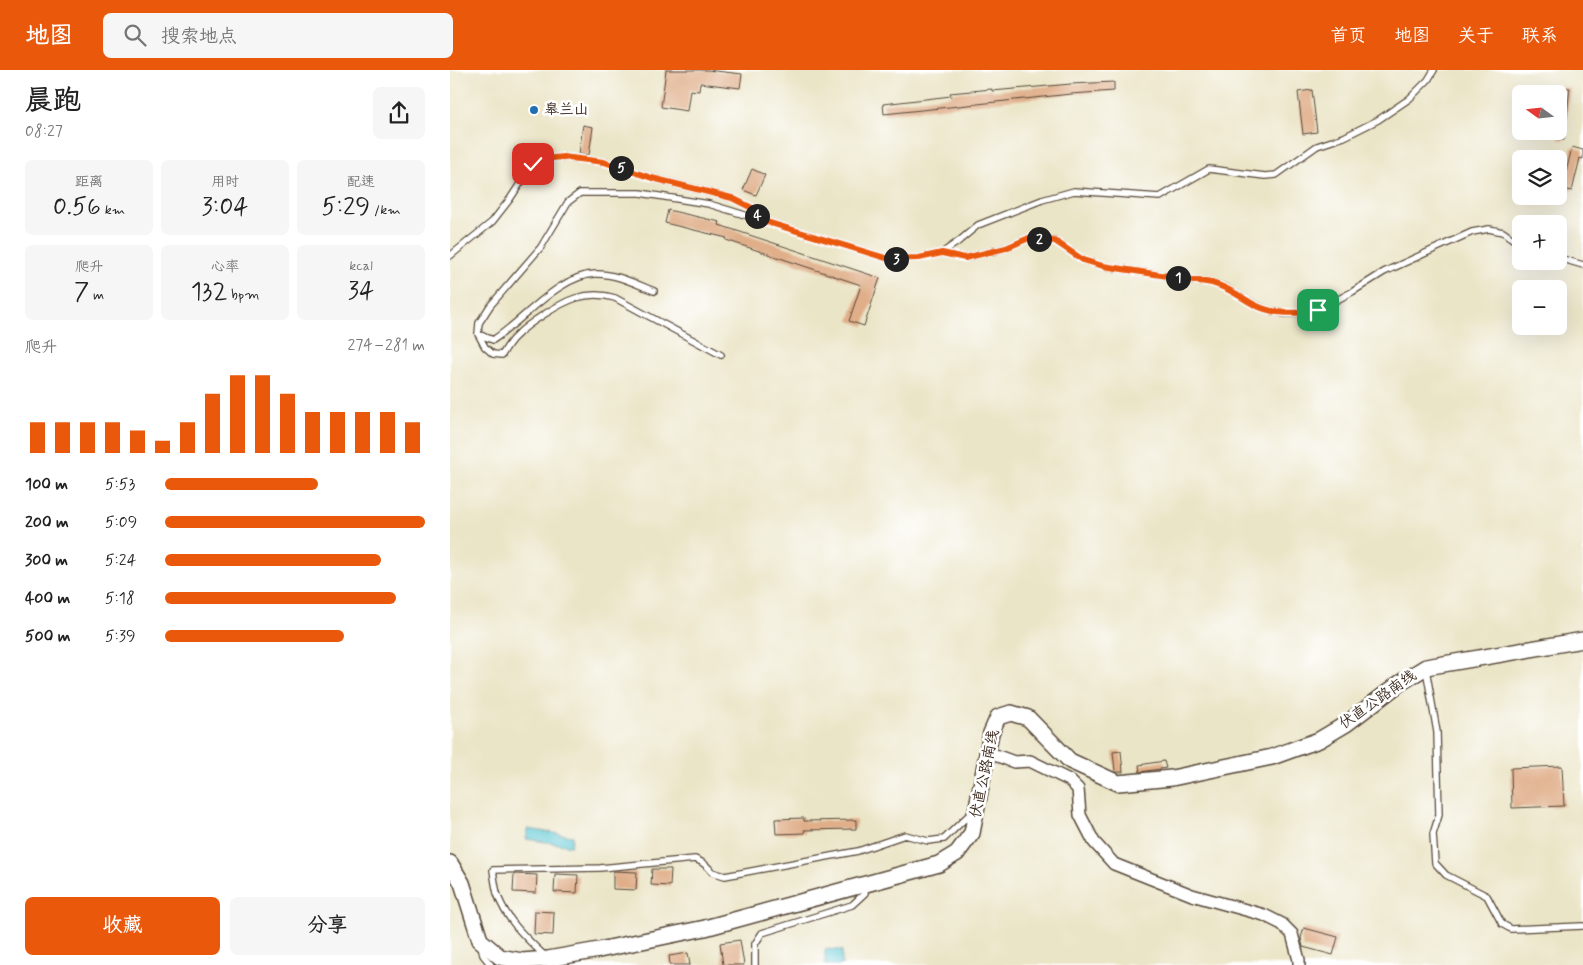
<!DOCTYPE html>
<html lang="zh">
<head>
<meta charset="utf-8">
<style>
	:root { --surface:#fff; --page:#f6f6f6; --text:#222; --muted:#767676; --accent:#ea580c }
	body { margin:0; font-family:Mynerve,"LXGW WenKai TC",sans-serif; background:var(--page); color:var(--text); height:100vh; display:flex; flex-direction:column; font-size:19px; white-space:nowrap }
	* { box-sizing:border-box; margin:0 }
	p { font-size:16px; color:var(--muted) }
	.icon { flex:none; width:28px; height:28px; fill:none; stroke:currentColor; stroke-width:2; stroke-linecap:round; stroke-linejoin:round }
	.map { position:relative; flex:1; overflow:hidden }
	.sheet { display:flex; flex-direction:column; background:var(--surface); width:450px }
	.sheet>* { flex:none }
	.needle { width:32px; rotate:285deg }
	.fabs { position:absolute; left:1062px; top:15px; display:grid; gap:10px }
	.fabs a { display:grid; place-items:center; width:55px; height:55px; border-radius:8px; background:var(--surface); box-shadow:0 5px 20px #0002; font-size:25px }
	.pin { position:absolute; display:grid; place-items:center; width:42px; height:42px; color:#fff; margin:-21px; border-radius:10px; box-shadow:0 2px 8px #0006 }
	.km { position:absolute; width:25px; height:25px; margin:-12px; border-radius:50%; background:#222; color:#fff; font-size:14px; line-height:25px; text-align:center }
	.round { display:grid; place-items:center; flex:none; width:52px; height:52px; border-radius:8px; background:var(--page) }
	.overview { display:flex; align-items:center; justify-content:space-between; height:85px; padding:0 25px }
	h1 { font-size:28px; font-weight:600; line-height:38px }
	.stats { display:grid; grid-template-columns:repeat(3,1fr); gap:8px; height:85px; padding:5px 25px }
	.stats div { display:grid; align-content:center; border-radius:8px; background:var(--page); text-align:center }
	.stats b { font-size:25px; font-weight:600 }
	.stats small { font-size:14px; font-weight:400 }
	.stats p { font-size:14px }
	.chart { height:140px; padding:10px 25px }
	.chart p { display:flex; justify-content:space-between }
	.chart svg { width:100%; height:90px; margin-top:5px; stroke:var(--accent); stroke-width:6 }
	.cta { display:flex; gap:10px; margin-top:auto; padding:10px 25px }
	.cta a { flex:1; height:58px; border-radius:8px; background:var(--accent); color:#fff; font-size:20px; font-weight:600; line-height:58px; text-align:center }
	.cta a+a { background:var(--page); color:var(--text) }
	ul { padding:0 25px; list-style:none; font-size:16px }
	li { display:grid; grid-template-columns:80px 60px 1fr; align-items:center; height:38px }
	li i { height:12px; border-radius:6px; background:var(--accent) }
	header { display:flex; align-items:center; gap:30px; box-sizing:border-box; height:70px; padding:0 25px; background:var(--accent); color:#fff }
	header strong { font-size:24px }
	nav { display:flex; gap:28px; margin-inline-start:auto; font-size:18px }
	.search { width:350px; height:45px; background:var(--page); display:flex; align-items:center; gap:12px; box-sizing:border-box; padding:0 18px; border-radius:8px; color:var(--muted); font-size:19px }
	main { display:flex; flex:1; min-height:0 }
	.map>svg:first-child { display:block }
</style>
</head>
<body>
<header>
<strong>地图</strong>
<div class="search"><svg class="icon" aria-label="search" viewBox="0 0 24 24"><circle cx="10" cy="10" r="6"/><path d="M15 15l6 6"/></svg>搜索地点</div>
<nav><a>首页</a><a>地图</a><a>关于</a><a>联系</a></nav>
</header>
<main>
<section class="sheet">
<div class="overview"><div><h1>晨跑</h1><p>08:27</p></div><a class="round"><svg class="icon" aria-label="share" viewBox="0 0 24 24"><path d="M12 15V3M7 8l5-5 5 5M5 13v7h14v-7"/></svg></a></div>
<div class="stats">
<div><p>距离</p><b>0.56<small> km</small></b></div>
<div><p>用时</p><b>3:04</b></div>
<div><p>配速</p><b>5:29<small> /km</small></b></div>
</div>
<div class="stats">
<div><p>爬升</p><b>7<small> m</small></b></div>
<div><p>心率</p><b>132<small> bpm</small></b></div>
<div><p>kcal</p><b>34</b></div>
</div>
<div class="chart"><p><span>爬升</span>274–281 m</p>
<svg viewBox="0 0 160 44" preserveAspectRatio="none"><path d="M5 44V29M15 44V29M25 44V29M35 44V29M45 44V33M55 44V38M65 44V29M75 44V15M85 44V6M95 44V6M105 44V15M115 44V24M125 44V24M135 44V24M145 44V24M155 44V29"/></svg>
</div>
<ul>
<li><b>100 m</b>5:53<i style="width:59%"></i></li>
<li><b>200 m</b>5:09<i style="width:100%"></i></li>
<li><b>300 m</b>5:24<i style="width:83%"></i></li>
<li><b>400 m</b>5:18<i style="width:89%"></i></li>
<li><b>500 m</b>5:39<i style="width:69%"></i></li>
</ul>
<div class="cta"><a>收藏</a><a>分享</a></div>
</section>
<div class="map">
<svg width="1133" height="895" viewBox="0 0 1133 895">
	<rect width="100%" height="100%" fill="#fff"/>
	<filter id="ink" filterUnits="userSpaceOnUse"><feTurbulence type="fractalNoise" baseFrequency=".02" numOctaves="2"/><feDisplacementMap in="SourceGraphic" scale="10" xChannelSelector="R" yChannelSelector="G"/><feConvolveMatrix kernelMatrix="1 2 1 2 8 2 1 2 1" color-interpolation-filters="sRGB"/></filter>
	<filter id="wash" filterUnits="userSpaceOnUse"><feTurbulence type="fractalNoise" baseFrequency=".0096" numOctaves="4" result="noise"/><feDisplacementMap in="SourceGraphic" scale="20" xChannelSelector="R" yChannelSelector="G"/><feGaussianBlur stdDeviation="1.12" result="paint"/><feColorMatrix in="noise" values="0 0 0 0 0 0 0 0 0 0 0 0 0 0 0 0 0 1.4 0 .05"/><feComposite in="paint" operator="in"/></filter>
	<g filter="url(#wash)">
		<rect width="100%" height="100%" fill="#ebe5c7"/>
		<path fill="#5ac6d2" stroke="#4a7878" d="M78 759 123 766 121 776 76 769Z
			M375 879 392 880V895H375Z"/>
		<g id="blocks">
			<path fill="#e0af8a" d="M216 0H257L292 4 290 18 250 13 249 21 240 20 237 41 211 37Z
				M664 12V21L621 24 434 44 433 34 501 26 500 23 542 19V21L621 14Z
				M1109 17 1120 18 1114 70H1109Z
				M862 20 867 62 853 64 848 22Z
				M133 55 143 57 139 85 129 84Z
				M1122 77 1133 80V89L1130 88 1122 121 1112 119Z
				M302 99 315 105 306 125 293 120Z
				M218 140 270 152 269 155 430 208 414 256 399 251 411 215 276 170 277 168 215 153Z
				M671 681 673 702H667L665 701 663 682Z
				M714 691 716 698 690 702 689 695Z
				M1112 696 1114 736 1062 738 1061 698Z
				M354 748V751L406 750V759L354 760 355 763 326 764 325 749Z
				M202 799H221L220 816 201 815Z
				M163 801 187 802 186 820 163 819Z
				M64 804 87 805 86 823 63 822Z
				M105 804 128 805 127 823 104 822Z
				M85 841 104 842 103 865 84 864Z
				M854 858 888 867 883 885 853 877 851 868Z
				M290 870 294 895H273L270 873Z
				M238 883 240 895H220L219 886Z"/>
		</g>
	</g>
	<g filter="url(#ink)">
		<use href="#blocks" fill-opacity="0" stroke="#554637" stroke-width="1"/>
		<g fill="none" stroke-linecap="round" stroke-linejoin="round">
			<g stroke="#554637" stroke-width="8">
				<path id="lane" d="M492 183 515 188 556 178 579 168 605 171 633 190 653 196 763 213 775 217 804 234 815 239 835 244 855 243 868 240 902 222 934 202 1022 162 1039 159 1053 162 1071 175
					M0 186 42 152 60 129 83 94 93 89 113 87 155 92 202 108 282 128 304 139 307 149
					M1109 188 1133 195
					M28 264 43 270C73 251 109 205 145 204 165 203 186 214 204 221
					M271 285 165 228C152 224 139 224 126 228 110 233 77 254 66 266 60 271 56 278 52 285L43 284 35 277 28 264 29 253 40 236 91 177 118 132 130 123H190L259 134 439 189 469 188 492 183 509 171 528 155 592 130 624 121 710 127 759 99 815 106 826 105 867 76 894 67 928 50 959 29 978 10 984 0
					M976 599 987 662 989 745 983 764 985 793 996 805 1037 826 1052 854 1061 859 1133 856
					M31 875 33 885 41 895
					M96 887C77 869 55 849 47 823 45 815 44 807 43 800L150 798 245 789C253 792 257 795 262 802L275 806 408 781 455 765 478 771 494 769 523 741
					M305 895V874L312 863 402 835 415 823V816"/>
			</g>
			<g stroke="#554637" stroke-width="14">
				<path id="street" d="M537 682 564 692 580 691 619 710 628 719 630 745 644 772 664 794 742 825 814 845 832 854 842 864 849 890V895"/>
			</g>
			<g stroke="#554637" stroke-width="18">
				<path id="secondary" d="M0 793 12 813 30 870 50 887 72 891 98 889 149 880 255 858 489 794 507 783 522 763 541 663 548 647 561 643 578 648 620 691 668 713 722 708 822 687 869 670 896 654 950 613 976 597 1133 570"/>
			</g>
			<use href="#lane" stroke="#fff" stroke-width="5.5"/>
			<use href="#street" stroke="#fff" stroke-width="11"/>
			<use href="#secondary" stroke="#fff" stroke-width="15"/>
		</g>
	</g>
	<g fill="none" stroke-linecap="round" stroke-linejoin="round" filter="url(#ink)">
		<g stroke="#fff" stroke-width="10">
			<path id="route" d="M83 94 93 89 113 87 154 92 202 108 282 128 304 139 307 149 439 189 469 188 492 183 515 188 556 178 579 168 605 171 633 190 653 196 762 213C780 218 790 227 805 235 825 245 846 244 868 240"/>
		</g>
		<use href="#route" stroke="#ea580c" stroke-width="6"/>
	</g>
	<circle fill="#1f6fb2" stroke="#fff" stroke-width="2" cx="84" cy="40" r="5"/>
	<g text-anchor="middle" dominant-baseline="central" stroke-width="5" stroke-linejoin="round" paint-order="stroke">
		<g font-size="15" fill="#3b2a1e" stroke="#fff" text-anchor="start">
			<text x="94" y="40">皋兰山</text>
		</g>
		<g font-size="15" fill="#3b2a1e" stroke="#fff">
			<text transform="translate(928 630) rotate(-35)">伏直公路南线</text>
			<text transform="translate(535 704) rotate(-78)">伏直公路南线</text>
		</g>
	</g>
</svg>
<div class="fabs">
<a><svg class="needle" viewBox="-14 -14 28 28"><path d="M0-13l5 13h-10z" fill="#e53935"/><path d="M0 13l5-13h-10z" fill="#767676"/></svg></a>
<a><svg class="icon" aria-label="layers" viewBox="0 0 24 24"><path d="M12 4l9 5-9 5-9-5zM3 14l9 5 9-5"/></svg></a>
<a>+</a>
<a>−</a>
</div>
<div class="pin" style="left:868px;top:240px;background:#1e9e55"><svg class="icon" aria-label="arrive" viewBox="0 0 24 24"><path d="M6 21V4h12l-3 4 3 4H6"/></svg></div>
<div class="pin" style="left:83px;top:94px;background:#d93025"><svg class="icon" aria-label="check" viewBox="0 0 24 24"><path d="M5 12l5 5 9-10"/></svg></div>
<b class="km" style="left:728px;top:208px">1</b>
<b class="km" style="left:589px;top:169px">2</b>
<b class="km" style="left:446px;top:189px">3</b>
<b class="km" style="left:307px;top:146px">4</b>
<b class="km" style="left:171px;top:98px">5</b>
</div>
</main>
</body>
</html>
